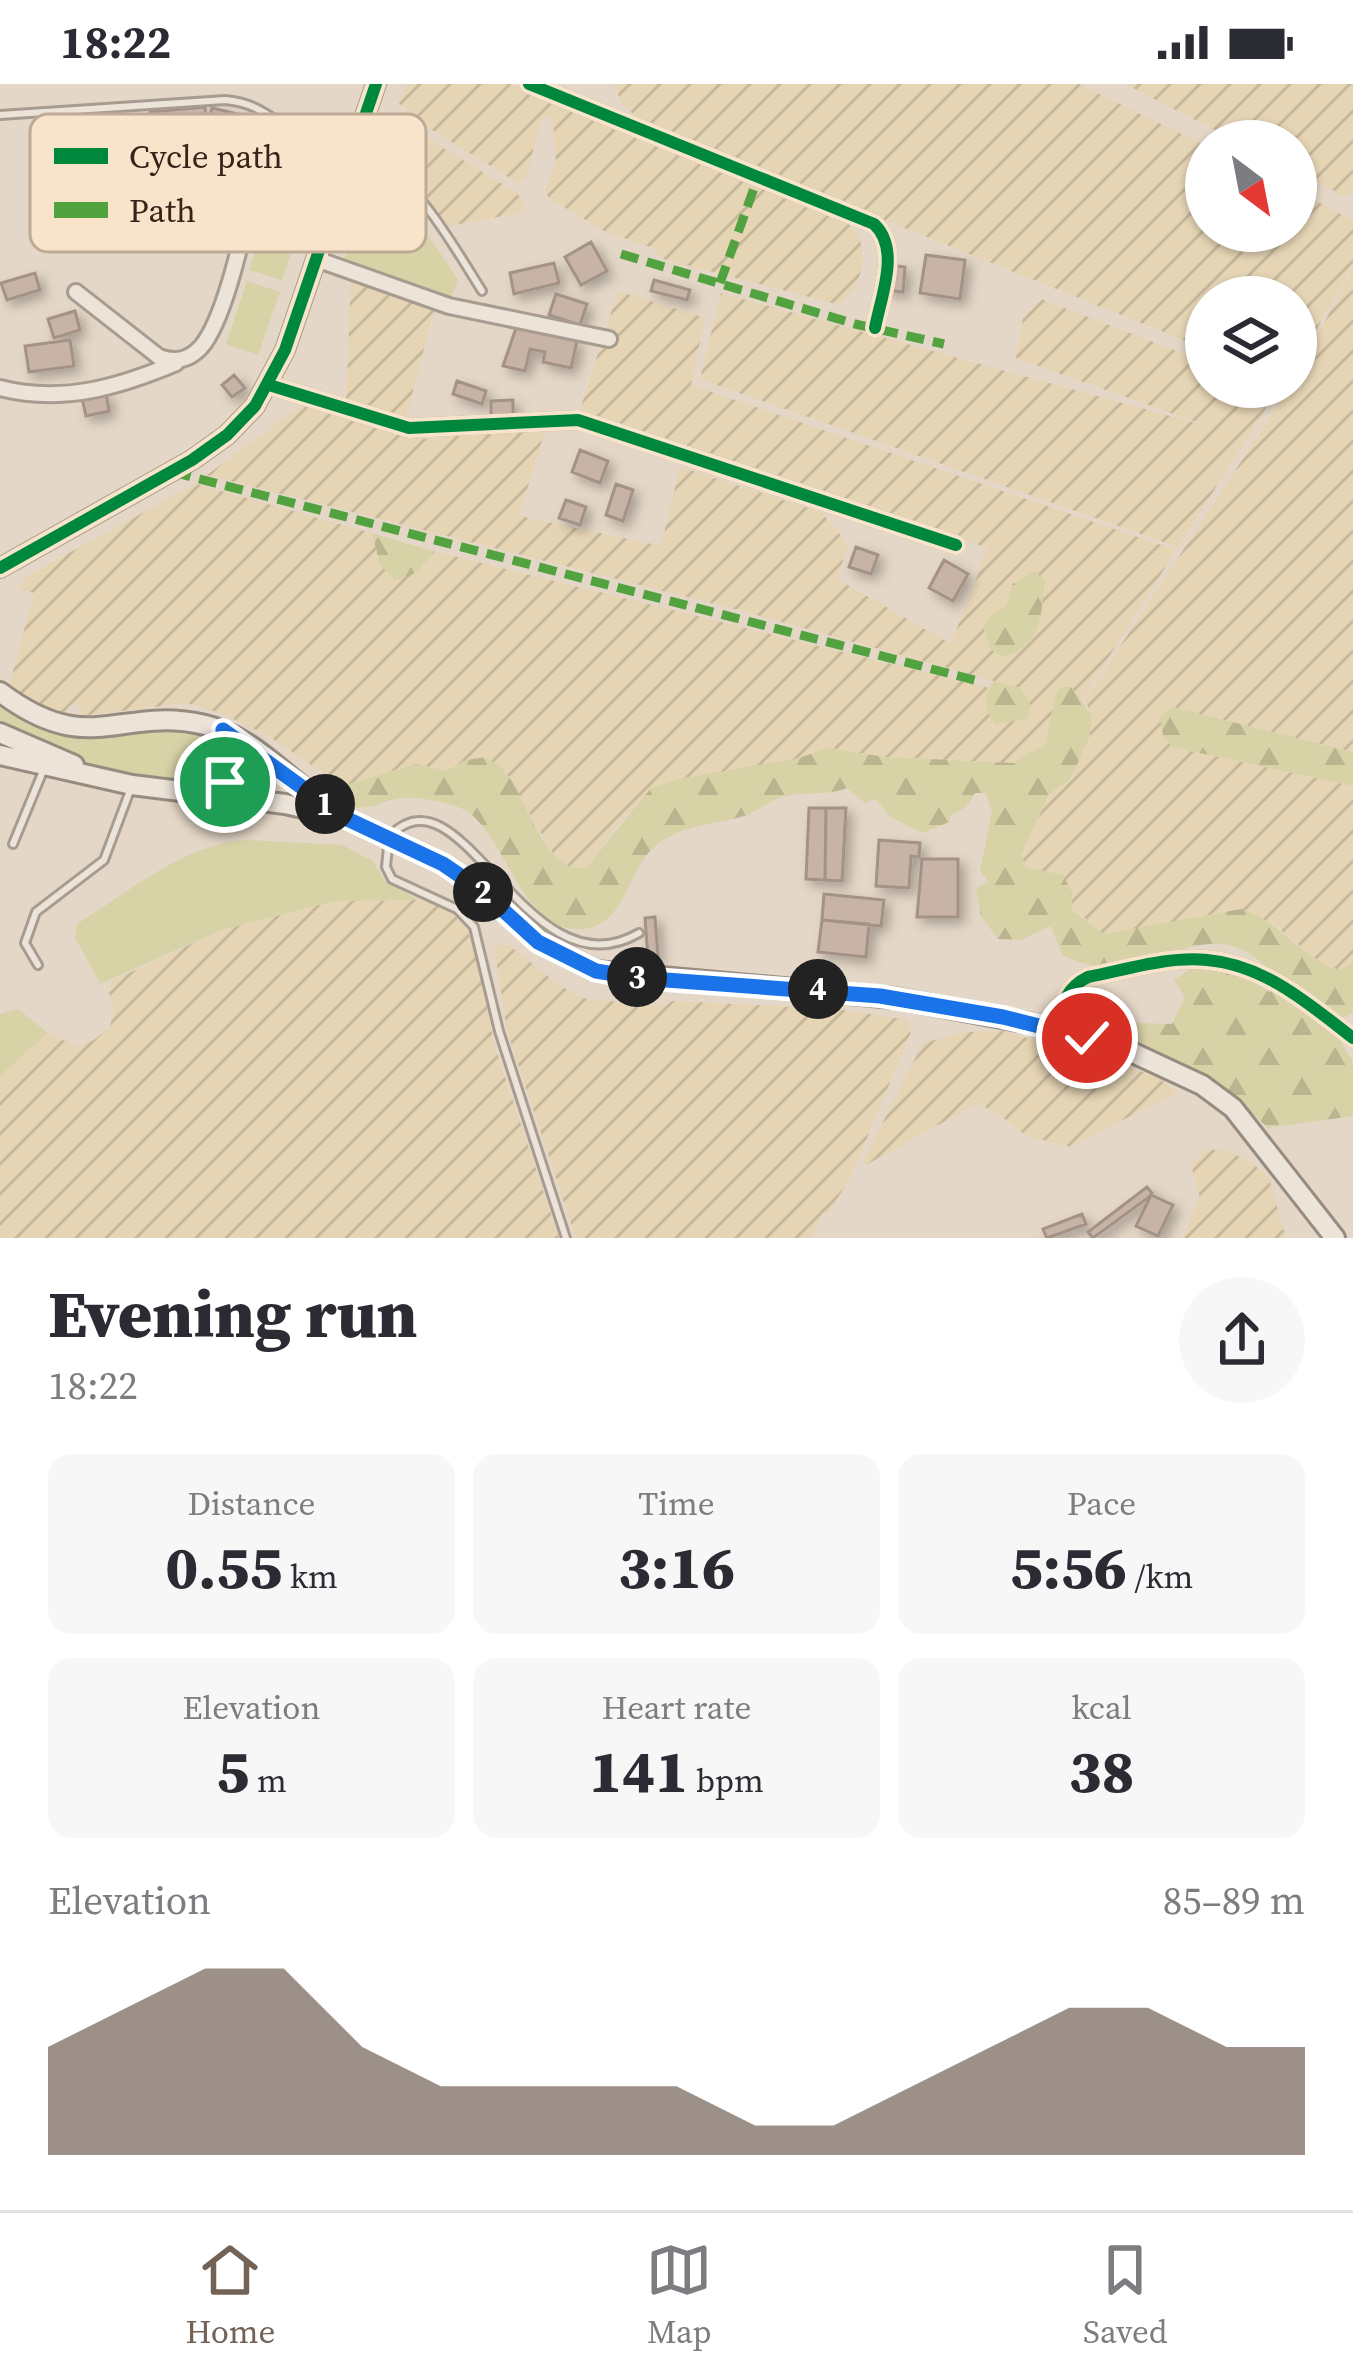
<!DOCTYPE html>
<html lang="en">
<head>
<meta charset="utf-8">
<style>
	:root { --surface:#fff; --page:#f7f7f7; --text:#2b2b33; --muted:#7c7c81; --line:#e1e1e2; --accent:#736256 }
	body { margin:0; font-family:"Source Serif 4",serif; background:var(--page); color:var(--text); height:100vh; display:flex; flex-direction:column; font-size:45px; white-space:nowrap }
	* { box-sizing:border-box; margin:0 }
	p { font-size:39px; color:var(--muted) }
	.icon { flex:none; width:66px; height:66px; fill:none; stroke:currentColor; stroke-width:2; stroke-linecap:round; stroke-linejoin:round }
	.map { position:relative; height:1154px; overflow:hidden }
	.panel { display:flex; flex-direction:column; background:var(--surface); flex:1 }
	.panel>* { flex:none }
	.needle { width:78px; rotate:148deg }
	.fabs { position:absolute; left:1185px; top:36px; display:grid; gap:24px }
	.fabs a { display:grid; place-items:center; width:132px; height:132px; border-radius:50%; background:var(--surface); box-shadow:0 3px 9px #0004; font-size:60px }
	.pin { position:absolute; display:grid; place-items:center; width:102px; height:102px; color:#fff; margin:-51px; border:6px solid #fff; border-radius:50%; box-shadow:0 3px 12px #0007 }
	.km { position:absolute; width:60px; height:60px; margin:-30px; border-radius:50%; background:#222; color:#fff; font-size:33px; line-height:60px; text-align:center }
	.round { display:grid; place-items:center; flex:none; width:126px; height:126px; border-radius:63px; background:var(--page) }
	.overview { display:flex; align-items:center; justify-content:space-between; height:204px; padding:0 48px }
	h1 { font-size:66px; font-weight:800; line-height:90px }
	.stats { display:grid; grid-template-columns:repeat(3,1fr); gap:18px; height:204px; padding:12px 48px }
	.stats div { display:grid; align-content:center; border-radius:24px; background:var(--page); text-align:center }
	.stats b { font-size:60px; font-weight:800 }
	.stats small { font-size:33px; font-weight:400 }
	.stats p { font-size:33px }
	.chart { height:336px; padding:24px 48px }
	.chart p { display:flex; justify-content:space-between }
	.chart svg { width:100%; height:216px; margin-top:12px; fill:var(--accent); opacity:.7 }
	.status { display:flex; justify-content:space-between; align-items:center; height:84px; padding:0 60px; background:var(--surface); direction:ltr }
	.status svg { height:33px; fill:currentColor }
	.menu { display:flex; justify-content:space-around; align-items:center; height:168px; border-top:3px solid var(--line); background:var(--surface); font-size:33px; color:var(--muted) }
	.menu a { display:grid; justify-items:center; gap:6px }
	.menu .active { color:var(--accent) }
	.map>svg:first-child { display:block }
</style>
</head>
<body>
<div class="status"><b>18:22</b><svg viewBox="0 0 49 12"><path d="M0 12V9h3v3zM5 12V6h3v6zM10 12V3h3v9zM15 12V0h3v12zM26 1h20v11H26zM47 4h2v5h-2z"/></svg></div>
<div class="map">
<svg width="1353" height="1154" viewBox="0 0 1353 1154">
	<defs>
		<pattern id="farmland-furrows" width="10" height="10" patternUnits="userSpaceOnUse" patternTransform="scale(3)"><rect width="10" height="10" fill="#e6d5b5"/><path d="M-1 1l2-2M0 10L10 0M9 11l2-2" fill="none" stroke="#c6b79b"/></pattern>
		<pattern id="forest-firs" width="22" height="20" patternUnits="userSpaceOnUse" patternTransform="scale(3)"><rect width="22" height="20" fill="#d8d2a7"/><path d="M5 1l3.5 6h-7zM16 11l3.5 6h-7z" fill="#bab48f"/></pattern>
		<filter id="shadow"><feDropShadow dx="5.5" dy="5.5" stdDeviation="6" flood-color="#0004"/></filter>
	</defs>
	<rect width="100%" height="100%" fill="#e4d7c7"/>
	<path fill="url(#farmland-furrows)" d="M407 0H510L849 140 860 154 863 178 856 205 840 221 663 175 653 164 604 147 549 114 545 106 556 78 553 36 548 32 541 36 526 94 518 99 414 35 411 26 399 20Z
		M614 0H1079L1206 62V147H1296V106L1353 137V180L1296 282V213H1206V265L643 39 622 20Z
		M1125 0H1353V109L1342 111 1296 87V57H1236Z
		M405 46H414L518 110 526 124 520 129 448 142 391 75Z
		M1353 185V668L1172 623V663L1353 702V879L1340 886 1324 882 1275 841 1241 825 1104 851 1026 783 1021 772 1049 710 1070 696 1089 654 1092 632 1085 616 1290 303H1296V291Z
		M351 194 435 222 406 334 346 316Z
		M618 207 705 234 691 301 1176 466 1080 619 1055 613 1046 659 1014 679 885 673 829 664 625 731 586 784 575 786 555 773 504 685 466 676 446 687 416 680 343 702 267 651 220 629 188 619 79 632 80 622 70 621 63 631 37 621 9 603 34 509 18 505 25 493 196 400 372 449 380 480 423 485 433 467 989 604 986 620 1031 622 1020 604 746 528 207 391 306 319 424 355 546 343 519 432 661 462 680 383 821 428 848 460 837 495 951 560 988 464 579 329Z
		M721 209 1210 343 1016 274 1023 234 1041 215 1206 278V303L1278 305 1178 463 700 295Z
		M418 816 448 825 463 840 476 863 494 960 559 1154H0V992L48 949 77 963 94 956 110 943 114 925 109 908 112 897 221 846 335 817Z
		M506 859 562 903 586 915 665 922 672 917 836 925 908 936 911 948 850 1095 827 1130 822 1129 812 1154H576L507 947 494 862Z
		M1003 947 1156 992 1177 1008 1070 1063 1025 1051 995 1027 976 1020 866 1081 863 1078 923 959 966 948Z
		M1206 1065 1227 1067 1251 1078 1269 1094 1286 1154H1183L1200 1114 1191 1081Z"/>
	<path fill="#d8d2a7" d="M376 85 387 92 458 195 450 216 343 178Z
		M271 122 304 133 282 196 249 186Z
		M247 197 280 208 258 271 226 260Z
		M0 618C31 640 68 653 107 652 145 650 184 637 219 657L227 686 206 701H195L100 684 0 641Z
		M249 756 342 761 373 777 384 796 418 816 335 817 221 846 100 900 75 853 77 840C129 808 186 758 249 756Z
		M18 925 48 949 0 992V930Z"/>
	<path fill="url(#forest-firs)" d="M372 449 433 467C423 485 415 493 394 496L380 480Z
		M1035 487 1045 497C1040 534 1043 560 1003 573L991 566 983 543 992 530 1007 522 1012 500Z
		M994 597 1021 604 1031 622 1026 635 996 640C983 628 984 611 994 597Z
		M1061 603H1072L1092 632 1089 654 1070 696 1049 710 1021 771 1026 783 1063 791 1072 808V826L1104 850 1241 825C1280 836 1302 876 1340 886L1353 879V929L1341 934 1333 945 1353 978V1032L1268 1044 1221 1002 1137 957 1132 945 1138 939 1172 940 1185 913 1174 896C1215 864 1232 883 1269 908L1282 903C1225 820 1175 882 1099 882 1087 882 1073 875 1062 871L1051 842 1021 856 998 855 981 832 976 805 988 797 980 787 992 729 986 709H975L966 723 950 732 949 738 922 749 891 733 875 715 865 719 847 704C827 712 807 707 785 712 771 715 759 727 744 732 711 742 679 740 652 765 627 789 625 841 583 845 518 852 506 740 458 723 442 717 411 711 395 715 375 720 375 724 351 724L336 709 343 702 416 680 446 687 466 676 486 673C491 677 498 680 502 684 527 710 543 790 586 784L651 704 683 694 795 675 829 664 885 673 1014 679 1046 659 1055 613Z
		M1172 623 1353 668V702L1172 663 1163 652 1160 633Z"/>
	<path fill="#c8b4a7" stroke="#a49287" stroke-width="3" filter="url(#shadow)" d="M205 23 206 39 151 43 150 28Z
		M212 24 255 34 252 46 209 36Z
		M591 158 607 187 581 201 565 173Z
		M926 171 965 176 960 215 920 209Z
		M554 179 559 199 514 210 510 189Z
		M889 181 905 183 903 208 886 206Z
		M35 189 40 206 7 216 1 199Z
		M654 196 690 206 687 216 651 207Z
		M556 210 587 220 580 241 549 231Z
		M75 227 80 246 54 254 48 235Z
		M516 244 577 257 571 284 543 278 545 268 530 265 525 287 503 282Z
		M70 256 74 282 29 288 25 262Z
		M234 291 245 304 232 313 222 301Z
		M457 297 486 307 482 320 453 310Z
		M106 309 109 327 86 332 82 314Z
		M513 316V332H491V317Z
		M580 366 608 377 600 399 572 388Z
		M616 400 633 406 623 437 606 431Z
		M566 416 586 423 580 441 559 434Z
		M856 463 878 471 871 490 849 483Z
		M944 476 968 490 953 517 929 504Z
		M809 724H826L825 796 806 795Z
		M826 724H846L842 797 825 796Z
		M879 756 920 759 919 773 911 772 909 804 876 802Z
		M922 775H958V833H917Z
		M824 810 884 816 881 842 822 836Z
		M655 833 658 873 648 874 645 834Z
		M822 836 869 840 866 873 818 868Z
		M1088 909 1096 911 1091 929 1113 935 1110 944 1080 935Z
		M1147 1103 1152 1109 1149 1113 1093 1154 1088 1148Z
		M1151 1111 1173 1121 1158 1152 1136 1142Z
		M1082 1130 1086 1140 1047 1154 1043 1145Z"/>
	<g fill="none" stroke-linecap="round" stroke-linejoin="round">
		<g stroke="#a89c91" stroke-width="12">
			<path id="service" d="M0 31 225 16C263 19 275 40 307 55 327 64 350 63 370 72 415 92 456 166 482 207
				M13 760 43 687
				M38 881 25 859 36 828 104 776 131 704
				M566 1154 499 947 474 843 457 825 392 795 386 783 389 753C462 674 526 915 639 849"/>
		</g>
		<g stroke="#a89c91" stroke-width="20">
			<path id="minor" d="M529 0 874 140C901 165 881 212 875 244
				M316 175 449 222 609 255
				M76 208 159 273C176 279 189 276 201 263 228 232 247 128 258 85L309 56
				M269 301 409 344 578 336 956 461
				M0 304C62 320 119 303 176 279
				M1056 945C1062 922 1065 904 1088 893 1125 886 1168 872 1207 876 1265 881 1309 920 1353 954"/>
		</g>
		<g stroke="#a89c91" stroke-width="22">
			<path id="tertiary" d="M0 484 192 376 227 351 255 322 285 266 376 0"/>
		</g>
		<g stroke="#988c81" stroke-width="24">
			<path id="secondary" d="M0 608C90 676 119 621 205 641 251 651 290 697 329 723
				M0 649 74 681
				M0 671 132 701 285 720 343 733 443 780 481 806 539 858 596 887 894 914 1029 939 1129 967 1202 1001 1233 1024 1335 1154
				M205 707C238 699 237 672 223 646"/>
		</g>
		<use href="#service" stroke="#ece3d9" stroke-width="6"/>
		<use href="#minor" stroke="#ece3d9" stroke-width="14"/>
		<use href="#tertiary" stroke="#ece3d9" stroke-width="16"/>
		<use href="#secondary" stroke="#ece3d9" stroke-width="18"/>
		<path stroke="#53a240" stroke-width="9" stroke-dasharray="18 9" stroke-linecap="butt" d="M621 170 855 240 944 260
			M720 199 758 93
			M173 388 982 598"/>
		<g stroke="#f8e4ca" stroke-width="20">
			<path id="cycleway" d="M529 0 874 140C901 165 881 212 875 244
				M269 301 409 344 578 336 956 461
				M0 484 192 376 227 351 255 322 285 266 376 0
				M1056 945C1062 922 1065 904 1088 893 1125 886 1168 872 1207 876 1265 881 1309 920 1353 954"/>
		</g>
		<use href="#cycleway" stroke="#00873e" stroke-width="12"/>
	</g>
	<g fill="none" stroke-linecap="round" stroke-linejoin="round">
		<g stroke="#fff" stroke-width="24">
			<path id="route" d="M225 698 234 673 223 646 343 733 443 780 481 806 538 858 596 887 639 894 880 912 1003 933 1087 954"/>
		</g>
		<use href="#route" stroke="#1a73e8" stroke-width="15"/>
	</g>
	<rect x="30" y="30" width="396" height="138" rx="18" fill="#f8e4ca" stroke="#beaa95" stroke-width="3"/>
	<rect x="54" y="64" width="54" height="16" fill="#00873e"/>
	<rect x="54" y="118" width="54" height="16" fill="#53a240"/>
	<g font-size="33" fill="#362319">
		<text x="129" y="84">Cycle path</text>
		<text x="129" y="138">Path</text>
	</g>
</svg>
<div class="fabs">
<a><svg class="needle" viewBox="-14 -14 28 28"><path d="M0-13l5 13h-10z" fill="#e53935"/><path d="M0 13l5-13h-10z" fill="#7c7c81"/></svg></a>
<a><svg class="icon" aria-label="layers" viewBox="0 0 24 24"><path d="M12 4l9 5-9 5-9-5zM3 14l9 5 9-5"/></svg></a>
</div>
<div class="pin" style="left:225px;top:698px;background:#1e9e55"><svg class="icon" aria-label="arrive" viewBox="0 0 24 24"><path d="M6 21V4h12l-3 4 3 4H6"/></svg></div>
<div class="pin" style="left:1087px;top:954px;background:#d93025"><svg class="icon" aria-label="check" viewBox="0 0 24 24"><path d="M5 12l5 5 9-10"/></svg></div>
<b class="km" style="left:325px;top:720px">1</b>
<b class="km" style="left:483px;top:808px">2</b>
<b class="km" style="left:637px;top:893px">3</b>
<b class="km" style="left:818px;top:905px">4</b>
</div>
<section class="panel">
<div class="overview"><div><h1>Evening run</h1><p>18:22</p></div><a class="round"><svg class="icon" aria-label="share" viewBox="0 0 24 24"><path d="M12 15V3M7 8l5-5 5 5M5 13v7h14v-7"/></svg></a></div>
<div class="stats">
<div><p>Distance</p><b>0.55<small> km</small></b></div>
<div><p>Time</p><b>3:16</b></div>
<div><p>Pace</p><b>5:56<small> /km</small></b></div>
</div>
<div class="stats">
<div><p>Elevation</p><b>5<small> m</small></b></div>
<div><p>Heart rate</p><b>141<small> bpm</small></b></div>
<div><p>kcal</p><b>38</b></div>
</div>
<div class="chart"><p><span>Elevation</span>85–89 m</p>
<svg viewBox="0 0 160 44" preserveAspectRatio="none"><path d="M0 44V22L10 14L20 6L30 6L40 22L50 30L60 30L70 30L80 30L90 38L100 38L110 30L120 22L130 14L140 14L150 22L160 22V44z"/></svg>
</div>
</section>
<nav class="menu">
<a class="active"><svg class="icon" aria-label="home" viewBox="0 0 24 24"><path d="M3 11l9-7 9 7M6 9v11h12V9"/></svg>Home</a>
<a><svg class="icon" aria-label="map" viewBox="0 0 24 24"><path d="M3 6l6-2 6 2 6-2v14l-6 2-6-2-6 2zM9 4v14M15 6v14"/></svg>Map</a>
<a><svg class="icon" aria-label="saved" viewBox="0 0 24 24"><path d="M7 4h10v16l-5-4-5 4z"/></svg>Saved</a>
</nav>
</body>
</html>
